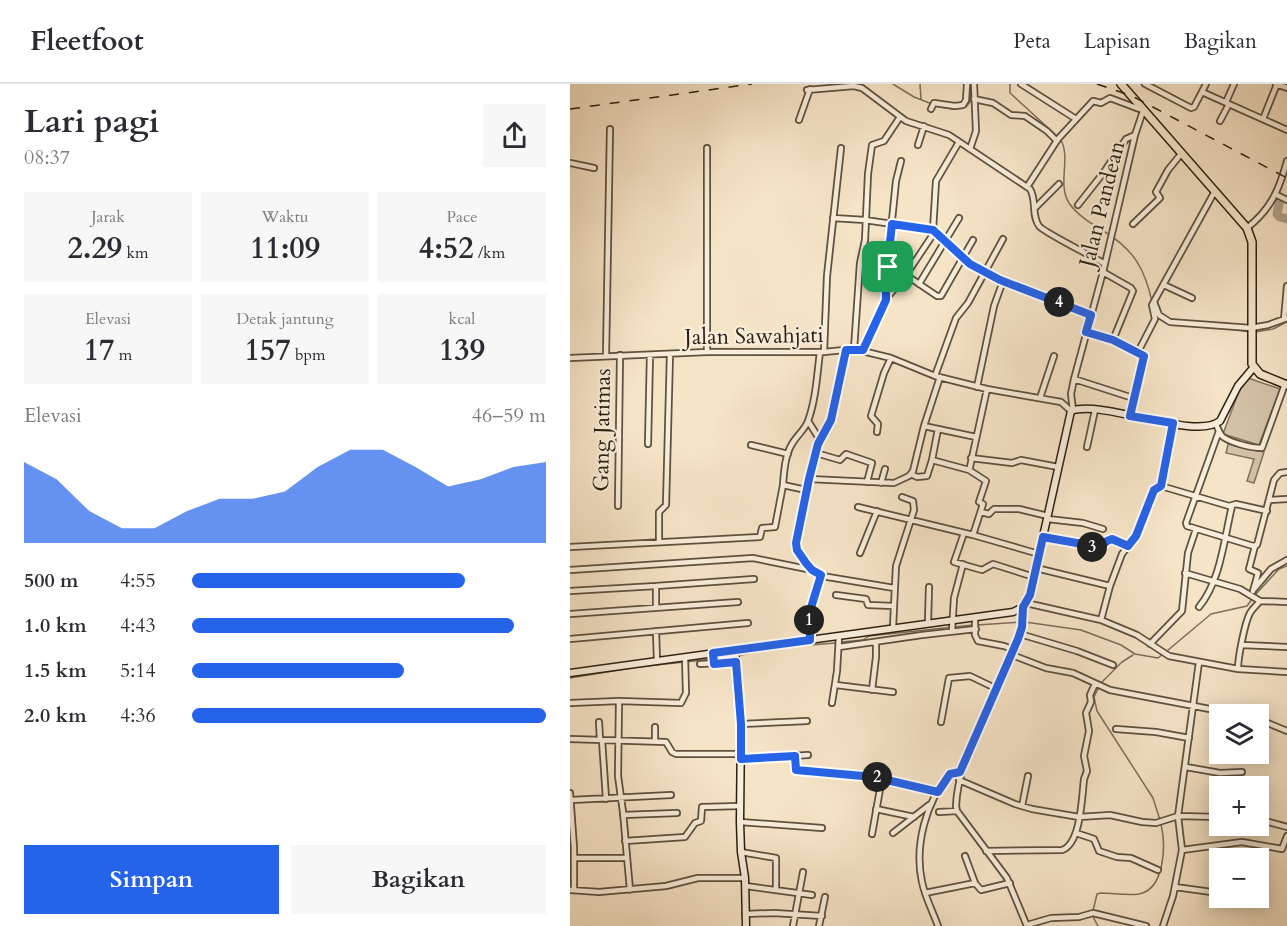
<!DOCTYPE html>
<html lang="id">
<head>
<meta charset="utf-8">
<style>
	:root { --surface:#fff; --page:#f7f7f7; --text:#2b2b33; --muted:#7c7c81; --line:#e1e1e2; --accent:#2563eb }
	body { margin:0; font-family:Cardo,serif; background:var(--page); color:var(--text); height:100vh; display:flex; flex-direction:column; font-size:22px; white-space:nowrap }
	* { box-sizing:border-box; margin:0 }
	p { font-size:20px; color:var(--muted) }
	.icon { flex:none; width:33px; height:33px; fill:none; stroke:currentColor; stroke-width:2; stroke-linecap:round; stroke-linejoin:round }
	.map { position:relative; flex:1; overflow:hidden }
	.panel { display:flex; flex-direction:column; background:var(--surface); width:570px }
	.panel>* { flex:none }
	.fabs { position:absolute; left:639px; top:620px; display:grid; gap:12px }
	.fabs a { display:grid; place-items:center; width:60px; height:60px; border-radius:0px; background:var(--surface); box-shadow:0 3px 15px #0003; font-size:30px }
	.pin { position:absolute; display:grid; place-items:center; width:51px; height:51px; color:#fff; margin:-26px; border-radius:12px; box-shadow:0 3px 9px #0006 }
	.km { position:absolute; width:30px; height:30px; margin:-15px; border-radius:50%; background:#222; color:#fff; font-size:16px; line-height:30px; text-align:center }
	.round { display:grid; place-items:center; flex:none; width:63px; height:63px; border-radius:0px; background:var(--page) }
	.overview { display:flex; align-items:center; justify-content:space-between; height:102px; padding:0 24px }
	h1 { font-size:33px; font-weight:800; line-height:45px }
	.figures { display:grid; grid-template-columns:repeat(3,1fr); gap:9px; height:102px; padding:6px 24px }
	.figures div { display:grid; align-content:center; border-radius:0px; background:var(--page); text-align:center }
	.figures b { font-size:30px; font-weight:800 }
	.figures small { font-size:16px; font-weight:400 }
	.figures p { font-size:16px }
	.chart { height:168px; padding:12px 24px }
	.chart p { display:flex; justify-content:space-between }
	.chart svg { width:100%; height:108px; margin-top:6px; fill:var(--accent); opacity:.7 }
	.primary-button { display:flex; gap:12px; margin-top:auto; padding:12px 24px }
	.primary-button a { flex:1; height:69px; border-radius:0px; background:var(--accent); color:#fff; font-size:24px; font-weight:800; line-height:69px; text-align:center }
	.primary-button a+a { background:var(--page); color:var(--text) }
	ul { padding:0 24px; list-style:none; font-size:20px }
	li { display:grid; grid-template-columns:96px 72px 1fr; align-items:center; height:45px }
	li i { height:15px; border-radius:8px; background:var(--accent) }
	header { display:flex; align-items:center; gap:36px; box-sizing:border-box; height:84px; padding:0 30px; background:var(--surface); border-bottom:2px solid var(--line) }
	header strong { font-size:28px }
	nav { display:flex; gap:33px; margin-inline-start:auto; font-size:21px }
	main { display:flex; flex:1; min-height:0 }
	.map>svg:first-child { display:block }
</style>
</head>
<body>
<header>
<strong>Fleetfoot</strong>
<nav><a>Peta</a><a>Lapisan</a><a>Bagikan</a></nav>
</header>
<main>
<section class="panel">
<div class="overview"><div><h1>Lari pagi</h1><p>08:37</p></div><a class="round"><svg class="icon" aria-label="share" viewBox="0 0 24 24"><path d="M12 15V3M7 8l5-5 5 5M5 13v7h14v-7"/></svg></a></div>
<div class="figures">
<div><p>Jarak</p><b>2.29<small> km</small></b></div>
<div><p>Waktu</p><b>11:09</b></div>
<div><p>Pace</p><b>4:52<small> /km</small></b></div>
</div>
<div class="figures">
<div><p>Elevasi</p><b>17<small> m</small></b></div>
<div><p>Detak jantung</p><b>157<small> bpm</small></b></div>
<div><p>kcal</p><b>139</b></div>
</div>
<div class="chart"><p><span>Elevasi</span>46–59 m</p>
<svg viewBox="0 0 160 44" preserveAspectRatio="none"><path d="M0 44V11L10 18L20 31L30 38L40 38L50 31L60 26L70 26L80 23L90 13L100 6L110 6L120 13L130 21L140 18L150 13L160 11V44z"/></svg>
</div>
<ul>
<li><b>500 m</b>4:55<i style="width:77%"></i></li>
<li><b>1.0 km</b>4:43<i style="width:91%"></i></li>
<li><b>1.5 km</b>5:14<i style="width:60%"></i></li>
<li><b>2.0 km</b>4:36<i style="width:100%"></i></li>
</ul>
<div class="primary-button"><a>Simpan</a><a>Bagikan</a></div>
</section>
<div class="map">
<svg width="717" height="842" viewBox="0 0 717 842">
	<rect width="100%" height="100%" fill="#f6e4c7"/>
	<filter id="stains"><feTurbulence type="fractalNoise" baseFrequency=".00333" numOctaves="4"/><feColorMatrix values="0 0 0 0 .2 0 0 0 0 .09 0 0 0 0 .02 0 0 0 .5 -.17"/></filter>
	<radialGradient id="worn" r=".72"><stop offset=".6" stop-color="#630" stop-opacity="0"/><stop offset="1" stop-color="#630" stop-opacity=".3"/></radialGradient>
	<path fill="#d4c3a8" stroke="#80725c" stroke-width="1.5" d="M678 294 710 305 689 361 653 350 669 307Z
		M658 360 694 368 684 399 677 397 684 375 656 369Z"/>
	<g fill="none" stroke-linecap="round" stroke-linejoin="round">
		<path stroke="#7c6d59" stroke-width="1.5" d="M323 0 344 13 362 20
			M350 0 351 15
			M440 0V9L487 52
			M366 22 382 25 396 23 400 18 401 0
			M491 56C501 75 487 100 499 119 508 132 522 140 535 148 564 166 575 185 582 218
			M587 231C594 242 606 242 617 241
			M655 244 680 248
			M685 248 703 245 717 238
			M685 511 709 485 717 482
			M455 538 511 546 551 561 565 570 588 574 593 570
			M407 541 450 538
			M271 558 293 556 299 552 403 541
			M214 563 266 559
			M597 567 641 530 677 522 682 515
			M167 572 204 564
			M0 594 67 583 163 573
			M531 599 552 578 563 571
			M529 603 524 613 527 627 583 714 590 736
			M528 842 522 831 527 810 531 809C543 809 557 812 569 810 595 805 596 761 591 740"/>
		<path stroke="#b1a189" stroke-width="9" d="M710 115 707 130 710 133 717 135"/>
		<g stroke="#5e513e" stroke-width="8">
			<path id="street" d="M451 0 506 35
				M575 0 621 24 624 23 636 0
				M706 0 717 4
				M237 6 284 2 292 4 336 37 379 51 460 105C467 116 461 131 469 142 473 148 524 173 535 180
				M632 8 717 46
				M404 15 423 19 441 31 455 32 477 47 487 57
				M656 18 664 0
				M361 25 364 19 385 22 393 21 396 16 397 0
				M693 35 707 0
				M229 36 240 5
				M650 37 659 20
				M348 61 354 42
				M137 64V268
				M400 65 406 47 404 0
				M0 79 24 84
				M457 103 488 55 523 17 531 19 540 14 572 26
				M705 110 717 116
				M508 121 534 88 556 55 565 51
				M465 124 489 100
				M263 134 295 136 363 146 400 180 430 196 521 231
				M563 140 590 114 586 108 598 86 611 70
				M677 144C701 125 709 106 717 77
				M363 146 366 97 389 58
				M533 188 561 204 563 207 543 256
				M336 191 367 212H371L403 156
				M349 200 389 134
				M594 201 622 214
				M316 215V195L326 97 331 77
				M584 218 589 231 600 238 681 244 698 241 717 234
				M714 235 717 202
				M516 247 543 256 573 270 574 277 563 314
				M284 265 290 179 295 156 298 90 302 61 314 57 330 33
				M276 266 261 336 248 360 239 395 226 464 242 486 252 492 324 504
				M293 266 316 215 336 191 364 149
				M254 268 257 192 271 64
				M568 268 585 235 582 221 645 107
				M36 272 40 45
				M0 274 137 268H254L284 265 321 274 365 292 417 305 491 318 501 327
				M365 292 386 234 398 219 433 155
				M504 295 563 314 560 332
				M407 303 424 222 433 197
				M470 314 484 272
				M503 326 501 310 504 295 533 188 565 51 573 27
				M238 337 250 356
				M646 340C648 345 649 349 653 353 662 359 681 364 692 364L715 300
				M354 342 406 353
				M368 345 362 376 399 386
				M649 347 616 439 617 442 683 462 687 461 704 396 710 389 717 388
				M307 348 308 340 301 332 314 289 321 274
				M78 360 80 271
				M181 361 218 370
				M517 363 525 326
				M246 369 270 376 276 370 302 379 297 398
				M401 374 442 379 451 376 488 383
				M341 390 347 393 357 392 362 376
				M239 395 324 399 339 392 343 387 354 342 370 293
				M311 399 315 385
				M591 402 659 422 666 420 697 427
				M236 406 213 401C214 388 215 371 222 360 227 351 234 347 238 337 246 315 247 291 250 268
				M699 416 717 415
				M48 422 50 271
				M288 423 403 451 469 470
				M411 428 419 430 424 425H449L478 432
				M478 435 513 439 533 445
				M394 449 384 478 412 486 423 480 464 493
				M403 451 413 420 409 418 416 397 399 386 400 383 417 305
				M473 453 518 461 528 465 541 455 558 462
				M89 458V428L96 421 100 270
				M0 463 190 453 192 444 205 443 213 401
				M290 469 307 427
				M466 484 540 502
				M0 486 183 474 242 486
				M615 489 670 505 690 517 717 518
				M685 504 701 485 717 476
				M0 507 86 502
				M683 507 688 489 679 485 685 462
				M266 511 296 515 298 521 324 522
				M456 519 531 536 567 551 599 572 668 585 717 588
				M86 523V502L184 495
				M453 523C455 547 444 567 435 589 416 631 388 676 386 722L387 727 437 794 457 842
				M629 523C651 496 654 455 662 422
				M0 530 168 518
				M405 533V551L408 557 434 562 445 566
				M531 536 540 502 552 470 566 452 584 406 591 402 603 339
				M358 538 359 503
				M323 543 326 482 344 426 343 417 332 413
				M86 547 87 577
				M382 547 384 514 393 480
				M450 550 507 567 543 581
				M0 555 178 539
				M240 556V527L251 491
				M580 560 612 527 618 469 626 445
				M672 561 717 563
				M269 563 352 551 406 545
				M442 571 476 584 503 589 540 606 666 630
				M130 580 166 578
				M668 585C668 573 675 538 680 529 683 524 687 521 690 517
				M266 601 323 608
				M302 606 306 573V558
				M49 617 48 692 53 728 60 806
				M0 619 49 617 111 619 116 609 115 573
				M262 619 267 587 269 552
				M688 635 717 647
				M29 638 30 656
				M371 638 379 594 400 592 427 605
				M171 640 237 637
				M85 643V657
				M546 645 586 648 619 654
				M0 655 96 658 102 668 106 670H171
				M32 656 36 715
				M225 672 226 686 304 693 368 708
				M171 675 238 671
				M616 683 650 689 672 688
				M389 696 445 720 462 725 509 733 540 731 572 738 586 739 608 732 650 733
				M0 709 4 764V806
				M1 716 101 711
				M452 722 458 692
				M306 725 344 733
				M369 728 387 727
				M53 731 107 729
				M688 735 717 743
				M170 738 252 744
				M323 749 359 721
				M506 749 524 755 529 767 547 773 561 774 588 786
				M302 750 312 694
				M55 757 115 753 125 739 131 737 132 723 170 722
				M612 766 672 758 712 765 717 752
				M416 767 492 766C511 760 512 712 514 695L517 687 514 672 519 647 516 629 521 618 520 611 525 600
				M171 768 206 774V806
				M395 772 405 799
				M4 774H57
				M176 802 242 811
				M605 803 649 809
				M0 806 29 808 96 802 128 794H175
				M355 809 405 799 411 806 440 799
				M175 830 204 829 252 832
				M457 841 481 834 509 833 523 829 576 842
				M223 842 233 788
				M249 842 255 813
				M368 842C363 828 355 813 352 798 344 762 356 717 380 690L390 688
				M593 842 603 812 612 766 608 732 629 578"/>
		</g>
		<g stroke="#2c2011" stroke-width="9">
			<path id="secondary" d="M165 567 171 640 170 738 171 768 175 794 176 842
				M0 589 443 528 453 523 460 511 501 327C533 315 624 357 650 337L668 302 684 283"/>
		</g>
		<g stroke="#2c2011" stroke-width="10">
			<path id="primary" d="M551 0 677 144 682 158V280L690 290 717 301"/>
		</g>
		<use href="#street" stroke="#f9eddb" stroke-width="4.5"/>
		<use href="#secondary" stroke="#f9eddb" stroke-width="6"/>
		<use href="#primary" stroke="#f6e4c7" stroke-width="7"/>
		<path stroke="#2c2011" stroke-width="1.5" stroke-dasharray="10 10" stroke-linecap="butt" d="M527 0 562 12 717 94
			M0 25 182 0"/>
	</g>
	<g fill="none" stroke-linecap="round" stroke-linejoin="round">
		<g stroke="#fff" stroke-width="12">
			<path id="route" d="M322 140 363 146 400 180 430 196 521 231 516 248 543 256 574 272 560 332 603 339 591 402 584 406 566 452 558 462 542 455 537 457 528 465 518 461 473 453 460 511 453 523 452 543 448 555 390 688 380 690 368 708 304 693 226 686 225 672 171 675V640L166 578 144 580 143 569 240 556V527L251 491 242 486 236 479 227 466 226 459 239 395 248 360 261 336 276 266H293L316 216V195Z"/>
		</g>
		<use href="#route" stroke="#2563eb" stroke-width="8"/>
	</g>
	<g text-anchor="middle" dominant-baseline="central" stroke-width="4.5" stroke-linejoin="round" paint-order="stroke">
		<g font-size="22" fill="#2c2011" stroke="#f9eddb">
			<text transform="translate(532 120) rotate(-76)">Jalan Pandean</text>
			<text transform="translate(184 252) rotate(-1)">Jalan Sawahjati</text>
			<text transform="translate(32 346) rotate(-89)">Gang Jatimas</text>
		</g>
	</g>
	<rect width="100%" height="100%" filter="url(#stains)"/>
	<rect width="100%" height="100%" fill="url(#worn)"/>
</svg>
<div class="fabs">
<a><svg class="icon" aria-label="layers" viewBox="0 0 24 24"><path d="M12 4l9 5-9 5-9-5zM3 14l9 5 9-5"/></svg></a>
<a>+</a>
<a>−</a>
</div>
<div class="pin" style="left:318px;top:183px;background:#1e9e55"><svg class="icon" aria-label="arrive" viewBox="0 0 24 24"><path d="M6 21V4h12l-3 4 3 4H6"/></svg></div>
<b class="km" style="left:239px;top:536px">1</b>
<b class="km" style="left:307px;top:693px">2</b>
<b class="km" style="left:522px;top:463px">3</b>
<b class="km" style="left:489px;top:218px">4</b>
</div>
</main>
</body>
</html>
